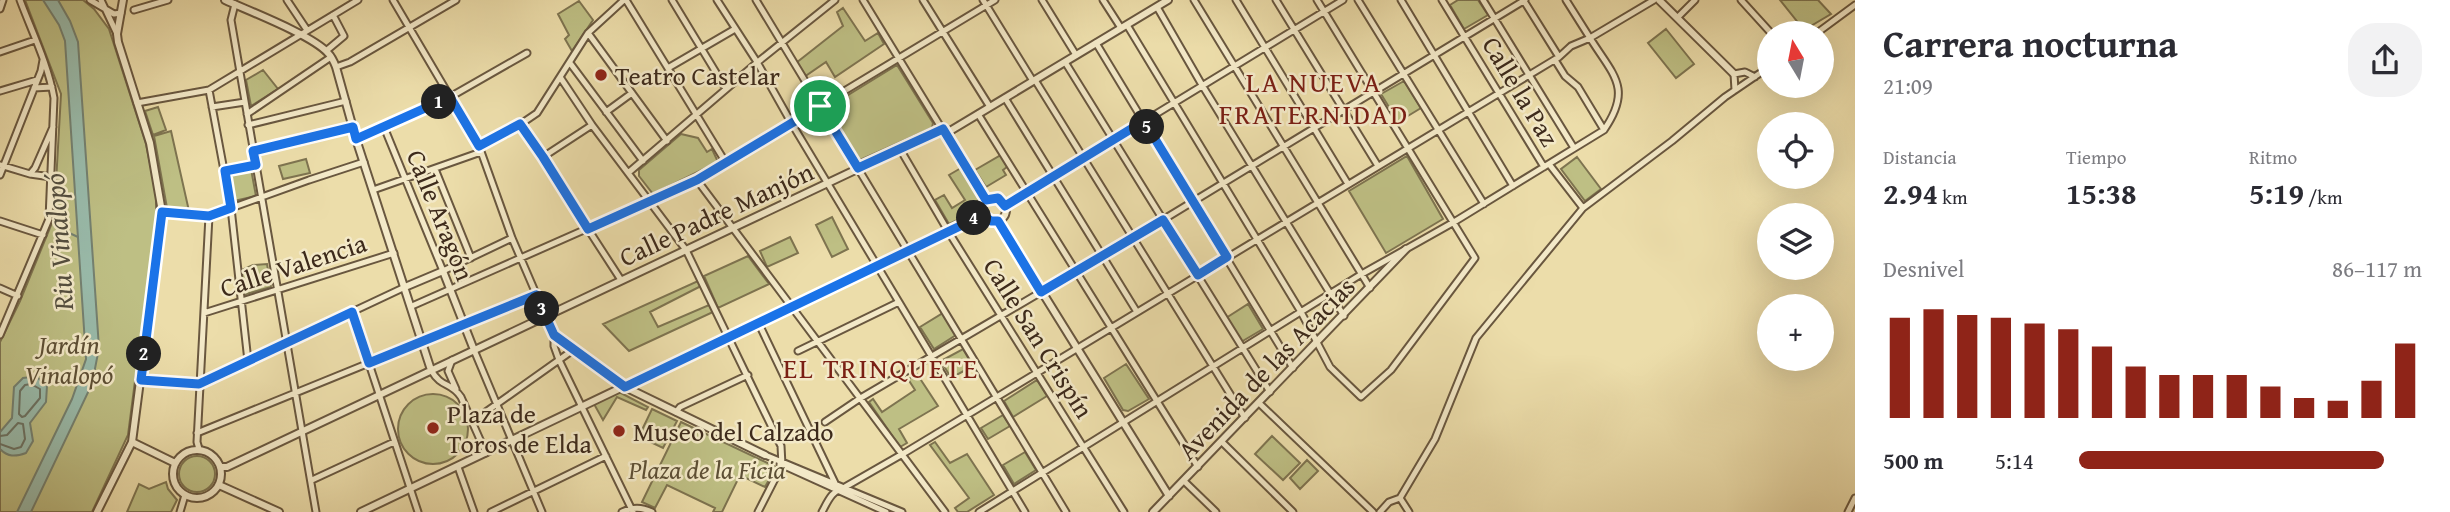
<!DOCTYPE html>
<html lang="es">
<head>
<meta charset="utf-8">
<style>
	:root { --surface:#fff; --page:#f2f2f3; --text:#2b2b33; --muted:#7c7c81; --accent:#8f2418 }
	body { margin:0; font-family:"Gentium Book Plus",serif; background:var(--page); color:var(--text); height:100vh; display:flex; flex-direction:column; font-size:26px; white-space:nowrap }
	* { box-sizing:border-box; margin:0 }
	p { font-size:23px; color:var(--muted) }
	.icon { flex:none; width:38px; height:38px; fill:none; stroke:currentColor; stroke-width:2; stroke-linecap:round; stroke-linejoin:round }
	.map { position:relative; flex:1; overflow:hidden }
	.sheet { display:flex; flex-direction:column; background:var(--surface); width:595px }
	.sheet>* { flex:none }
	.needle { width:46px; rotate:350deg }
	.fabs { position:absolute; left:1757px; top:21px; display:grid; gap:14px }
	.fabs a { display:grid; place-items:center; width:77px; height:77px; border-radius:50%; background:var(--surface); box-shadow:0 7px 28px #0002; font-size:35px }
	.pin { position:absolute; display:grid; place-items:center; width:60px; height:60px; color:#fff; margin:-30px; border:4px solid #fff; border-radius:50%; box-shadow:0 2px 7px #0007 }
	.km { position:absolute; width:35px; height:35px; margin:-18px; border-radius:50%; background:#222; color:#fff; font-size:19px; line-height:35px; text-align:center }
	.round { display:grid; place-items:center; flex:none; width:74px; height:74px; border-radius:28px; background:var(--page) }
	.head { display:flex; align-items:center; justify-content:space-between; height:119px; padding:0 28px }
	h1 { font-size:38px; font-weight:700; line-height:52px }
	.stats { display:grid; grid-template-columns:repeat(3,1fr); gap:10px; height:119px; padding:7px 28px }
	.stats div { display:grid; align-content:center }
	.stats b { font-size:30px; font-weight:700 }
	.stats small { font-size:19px; font-weight:400 }
	.stats p { font-size:19px }
	.chart { height:196px; padding:14px 28px }
	.chart p { display:flex; justify-content:space-between }
	.chart svg { width:100%; height:126px; margin-top:7px; stroke:var(--accent); stroke-width:6 }
	ul { padding:0 28px; list-style:none; font-size:23px }
	li { display:grid; grid-template-columns:112px 84px 1fr; align-items:center; height:52px }
	li i { height:18px; border-radius:9px; background:var(--accent) }
	main { display:flex; flex:1; min-height:0 }
	.map>svg:first-child { display:block }
</style>
</head>
<body>
<main>
<div class="map">
<svg width="1855" height="512" viewBox="0 0 1855 512">
	<rect width="100%" height="100%" fill="#ecddaa"/>
	<filter id="stains"><feTurbulence type="fractalNoise" baseFrequency=".00286" numOctaves="4"/><feColorMatrix values="0 0 0 0 .2 0 0 0 0 .09 0 0 0 0 .02 0 0 0 .5 -.17"/></filter>
	<radialGradient id="worn" r=".72"><stop offset=".6" stop-color="#630" stop-opacity="0"/><stop offset="1" stop-color="#630" stop-opacity=".3"/></radialGradient>
	<path fill="#bebf84" stroke="#7e7450" stroke-width="2" d="M25 0H83L94 9 109 29 146 144 156 193V220L128 435 92 512H0V342L20 301 54 218 61 94Z
		M1458 0H1478L1488 15 1464 29 1450 5Z
		M1780 0H1818L1831 14 1804 30Z
		M579 1 593 20 572 51 565 39 569 35 558 14Z
		M843 8 865 41 878 33 884 44 835 77 826 62 804 77 796 63 843 26 837 12Z
		M1666 29 1694 64 1676 78 1648 43Z
		M897 65 933 123 932 128 860 160 827 108Z
		M263 70 278 89 251 106 246 80Z
		M1404 81 1421 108 1398 122 1381 94Z
		M158 107 166 130 153 135 145 111Z
		M171 131 189 211 167 208 154 136Z
		M681 134 698 138 707 152 712 149 718 162 653 194 639 176V170Z
		M1001 155 1007 167 1003 170 1006 175 986 187 975 170Z
		M1407 156 1443 219 1386 253 1349 191Z
		M1577 157 1601 189 1585 201 1561 169Z
		M306 159 310 173 283 179 279 166Z
		M961 168 980 198 974 205 973 213 949 224 935 200 944 195 952 208 965 200 949 175Z
		M251 169 256 196 234 201 228 174Z
		M832 217 848 249 832 257 816 225Z
		M790 237 798 253 767 267 760 251Z
		M748 256 769 284 718 308 704 276Z
		M267 264 271 287 243 295 242 270 253 265Z
		M698 281 701 286 650 312 658 327 709 305 713 312 629 351 603 324Z
		M1248 304 1263 329 1241 342 1226 318Z
		M943 313 956 335 934 349 920 327Z
		M963 349 973 366 951 378 941 361Z
		M1126 364 1149 399 1128 411 1123 410 1104 378Z
		M917 374 938 406 899 429 907 443 900 447 869 402 873 399 882 412 915 390 908 379Z
		M1037 380 1047 396 1013 417 1004 401Z
		M619 392 648 407 646 410 617 397 603 420 594 404Z
		M398 429a35 35 0 1 1 70 0a35 35 0 1 1-70 0Z
		M652 409 677 421 663 448 642 438 640 434Z
		M1003 415 1010 426 988 439 981 428Z
		M681 422 776 467 765 487 740 475 722 512H713L715 508 667 485 655 508 642 502Z
		M1272 436 1300 463 1283 480 1255 454Z
		M935 442 950 463 967 454 994 495 967 512H958L955 508 969 498 930 445Z
		M1025 452 1036 470 1014 484 1003 465Z
		M179 474a18 18 0 1 1 36 0a18 18 0 1 1-36 0Z
		M1307 460 1318 471 1300 489 1290 478Z
		M166 482 168 489 177 500 171 512H127L139 484 149 489Z"/>
	<path fill="#99bbab" stroke="#748171" stroke-width="2" d="M43 0H58L70 21 78 42 99 348 92 384 31 512H17L72 399 86 359 65 41 59 25Z
		M31 377 38 378 47 386 46 402 30 423 33 441 26 453C15 457 8 457 0 449V432L12 418 14 387 23 378Z"/>
	<g fill="none" stroke-linecap="round" stroke-linejoin="round">
		<path stroke="#6b7263" stroke-width="2" d="M31 384 40 389V398L25 416 22 417 19 414 20 391 25 385Z
			M0 436 7 435 18 423 23 424 25 439 21 447 14 449 0 444"/>
		<path stroke="#748171" stroke-width="2" d="M54 226 78 237"/>
		<g stroke="#69573f" stroke-width="9">
			<path id="minor" d="M90 0 114 14 121 13
				M101 0 117 34
				M287 0 307 30
				M393 0 479 146 512 238 546 317
				M626 0 726 163
				M672 0 726 89
				M717 0 757 62 792 124 1025 512
				M756 0 1066 512
				M863 0 942 129
				M923 0 990 107
				M983 0 1033 81
				M1042 0 1076 55
				M1103 0 1121 28
				M1194 0 1370 288
				M1236 0 1348 184
				M1276 0 1378 166
				M1358 0 1484 204
				M1401 0 1513 186
				M1442 0 1544 167
				M1483 0 1574 148
				M1566 0 1590 38 1654 0
				M1741 0 1771 33
				M1524 1 1559 57
				M235 4 231 20 316 512
				M1157 7 1202 85 1344 316
				M0 9 3 0
				M134 10 168 0
				M1678 17 1695 0
				M1127 25 1301 312 1330 367 1361 397 1391 370 1475 258 1317 0
				M588 33 667 141
				M1817 33 1855 5
				M1096 43 1293 368
				M326 51 344 36 333 15
				M0 52 35 40
				M1555 60 1565 76 1578 87 1604 130
				M1065 62 1270 392
				M570 63 643 161
				M336 67 350 62 456 0
				M668 68 735 29
				M560 77 592 125 686 250 781 446 782 465 758 512
				M1035 80 1245 418
				M34 88 52 87
				M209 90 231 208 248 361
				M1735 90 1734 74 1745 72 1755 77
				M0 91 37 80
				M1005 98 1137 312
				M137 103 209 90 358 0
				M212 107 245 102
				M606 112 632 93
				M247 114 331 57
				M978 114 1198 467
				M520 124 621 280
				M248 125 346 101
				M384 127 443 271 512 238
				M356 139 450 97 527 53
				M479 146 506 134 537 113 588 33 624 0
				M900 149 948 231 1124 512
				M253 151 353 127
				M543 157 592 125
				M1549 164 1583 208
				M0 165 30 174 51 177
				M435 169 471 258
				M225 171 256 165
				M628 173 759 61 835 0
				M30 174 35 168 53 127
				M0 175 41 71 43 60
				M697 180 945 512
				M373 190 481 152
				M1005 206 1343 0
				M162 212 209 216 309 180 364 162
				M0 221 43 235
				M0 288 18 296
				M412 306 697 180 995 0
				M352 312 418 512
				M204 313 394 253
				M758 322 835 483
				M0 335 49 219 54 98C48 64 32 32 20 0
				M554 335V346L559 360 633 512
				M474 350 542 512
				M798 351 899 302
				M452 360 448 371 456 389
				M431 370C442 389 450 381 461 397L486 453
				M140 380 199 384 405 287
				M1259 403 1373 512
				M676 412 680 407 748 375
				M473 421 573 350
				M825 422 859 399 1133 238 1525 0
				M197 433 536 295
				M1222 442 1293 512
				M199 449 197 442 209 216
				M765 455 902 512
				M780 464 886 512
				M458 467 474 512
				M312 480 394 442
				M1184 481 1216 512
				M1400 498 1409 512
				M180 512 185 495
				M491 512 606 456
				M622 512C633 507 641 507 652 512
				M822 512C829 499 831 492 845 487L906 452 1559 57 1571 46 1590 38C1613 75 1633 88 1604 130L1454 222 1360 275 979 512
				M1380 512 1389 502 1400 498 1435 439 1476 338 1583 208 1672 141 1725 97 1769 67
				M1848 512 1855 498"/>
		</g>
		<g stroke="#69573f" stroke-width="10">
			<path id="tertiary" d="M225 0C249 11 312 35 328 53 332 57 334 62 336 67L356 139 431 370
				M1659 0 1734 74
				M945 134 1168 0
				M982 210a12 12 0 1 1 24 0a12 12 0 1 1-24 0Z
				M998 221 1169 496
				M405 287 443 271 474 350
				M546 317 554 335 625 387 765 455
				M132 442 175 463
				M173 474a24 24 0 1 1 48 0a24 24 0 1 1-48 0Z
				M220 467H227L942 129 986 200
				M219 485 279 512
				M97 512 132 442 162 212 150 143 118 42 117 34 123 0
				M361 512 983 215
				M1153 512 1406 249"/>
		</g>
		<use href="#minor" stroke="#f3e9c8" stroke-width="5"/>
		<use href="#tertiary" stroke="#f3e9c8" stroke-width="6"/>
	</g>
	<g fill="none" stroke-linecap="round" stroke-linejoin="round">
		<g stroke="#fff" stroke-width="14">
			<path id="route" d="M450 97 479 146 520 124 543 157 588 229 697 180 820 106 858 168 943 129 986 200 998 198 1005 206 1144 121 1227 257 1198 275 1163 220 1041 292 998 221H991L983 215 625 387 554 335 536 295 369 363 352 312 199 384 141 380 162 212 209 216 231 208 225 171 256 165 253 151 353 127 356 139Z"/>
		</g>
		<use href="#route" stroke="#1a73e8" stroke-width="9"/>
	</g>
	<g fill="#8f2418" stroke="#f3e9c8" stroke-width="2.5">
		<circle cx="601" cy="75" r="7"/>
		<circle cx="433" cy="428" r="7"/>
		<circle cx="619" cy="431" r="7"/>
	</g>
	<g text-anchor="middle" dominant-baseline="central" stroke-width="5" stroke-linejoin="round" paint-order="stroke">
		<g font-size="26" fill="#3d2a1b" stroke="#f3e9c8" text-anchor="start">
			<text x="615" y="75">Teatro Castelar</text>
			<text x="447" y="413">Plaza de<tspan x="447" dy="30">Toros de Elda</tspan></text>
			<text x="633" y="431">Museo del Calzado</text>
		</g>
		<g font-size="26" fill="#3d2a1b" stroke="#f3e9c8">
			<text transform="translate(1521 91) rotate(59)">Calle la Paz</text>
			<text transform="translate(716 214) rotate(-25)">Calle Padre Manjón</text>
			<text transform="translate(441 215) rotate(68)">Calle Aragón</text>
			<text transform="translate(293 265) rotate(-18)">Calle Valencia</text>
			<text transform="translate(1039 338) rotate(58)">Calle San Crispín</text>
			<text transform="translate(1266 368) rotate(-46)">Avenida de las Acacias</text>
		</g>
		<g font-size="26" font-style="italic" fill="#5d4f35" stroke="#f3e9c8">
			<text x="69" y="344">Jardín<tspan x="69" dy="30">Vinalopó</tspan></text>
			<text x="707" y="469">Plaza de la Ficia</text>
		</g>
		<g font-size="28" letter-spacing="2" fill="#7a1f14" stroke="#f3e9c8">
			<text x="1314" y="81">LA NUEVA<tspan x="1314" dy="32">FRATERNIDAD</tspan></text>
			<text x="881" y="367">EL TRINQUETE</text>
		</g>
		<g font-size="28" font-style="italic" fill="#544e3f" stroke="#f3e9c8">
			<text transform="translate(58 242) rotate(-94)">Riu Vinalopó</text>
		</g>
	</g>
	<rect width="100%" height="100%" filter="url(#stains)"/>
	<rect width="100%" height="100%" fill="url(#worn)"/>
</svg>
<div class="fabs">
<a><svg class="needle" viewBox="-14 -14 28 28"><path d="M0-13l5 13h-10z" fill="#e53935"/><path d="M0 13l5-13h-10z" fill="#7c7c81"/></svg></a>
<a><svg class="icon" aria-label="locate" viewBox="0 0 24 24"><circle cx="12" cy="12" r="6"/><path d="M12 2v4M12 18v4M2 12h4M18 12h4"/></svg></a>
<a><svg class="icon" aria-label="layers" viewBox="0 0 24 24"><path d="M12 4l9 5-9 5-9-5zM3 14l9 5 9-5"/></svg></a>
<a>+</a>
</div>
<div class="pin" style="left:820px;top:106px;background:#1e9e55"><svg class="icon" aria-label="arrive" viewBox="0 0 24 24"><path d="M6 21V4h12l-3 4 3 4H6"/></svg></div>
<b class="km" style="left:439px;top:102px">1</b>
<b class="km" style="left:144px;top:354px">2</b>
<b class="km" style="left:542px;top:309px">3</b>
<b class="km" style="left:974px;top:218px">4</b>
<b class="km" style="left:1147px;top:127px">5</b>
</div>
<section class="sheet">
<div class="head"><div><h1>Carrera nocturna</h1><p>21:09</p></div><a class="round"><svg class="icon" aria-label="share" viewBox="0 0 24 24"><path d="M12 15V3M7 8l5-5 5 5M5 13v7h14v-7"/></svg></a></div>
<div class="stats">
<div><p>Distancia</p><b>2.94<small> km</small></b></div>
<div><p>Tiempo</p><b>15:38</b></div>
<div><p>Ritmo</p><b>5:19<small> /km</small></b></div>
</div>
<div class="chart"><p><span>Desnivel</span>86–117 m</p>
<svg viewBox="0 0 160 44" preserveAspectRatio="none"><path d="M5 44V9M15 44V6M25 44V8M35 44V9M45 44V11M55 44V13M65 44V19M75 44V26M85 44V29M95 44V29M105 44V29M115 44V33M125 44V37M135 44V38M145 44V31M155 44V18"/></svg>
</div>
<ul>
<li><b>500 m</b>5:14<i style="width:89%"></i></li>
</ul>
</section>
</main>
</body>
</html>
